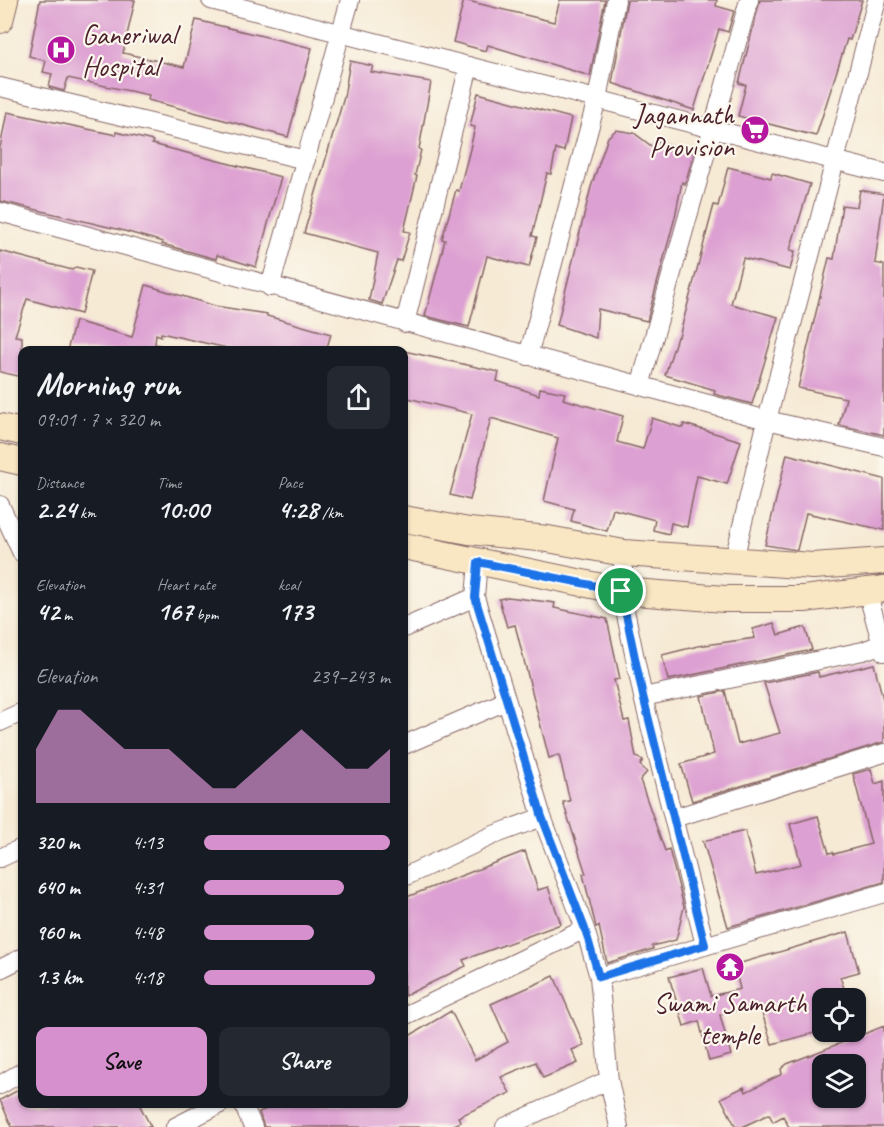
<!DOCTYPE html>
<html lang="en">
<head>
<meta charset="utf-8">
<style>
	:root { --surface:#171b24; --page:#242831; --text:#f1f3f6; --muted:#9ea1a6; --accent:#d690ce }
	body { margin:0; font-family:Caveat,sans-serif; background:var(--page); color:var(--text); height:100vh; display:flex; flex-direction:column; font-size:22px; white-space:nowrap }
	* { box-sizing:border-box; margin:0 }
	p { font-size:20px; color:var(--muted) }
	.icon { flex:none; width:33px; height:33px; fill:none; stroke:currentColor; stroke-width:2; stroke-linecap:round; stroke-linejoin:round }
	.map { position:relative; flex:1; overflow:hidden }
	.sheet { position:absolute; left:18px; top:346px; width:390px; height:762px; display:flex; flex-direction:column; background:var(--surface); border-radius:12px; box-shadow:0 2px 4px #0004 }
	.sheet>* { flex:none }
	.buttons { position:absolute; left:812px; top:988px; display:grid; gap:12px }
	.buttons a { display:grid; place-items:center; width:54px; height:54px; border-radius:12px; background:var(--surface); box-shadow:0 2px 4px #0004; font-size:30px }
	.pin { position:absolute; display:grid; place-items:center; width:51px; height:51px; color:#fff; margin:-26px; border:3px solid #fff; border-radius:50%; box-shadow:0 2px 6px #0007 }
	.round { display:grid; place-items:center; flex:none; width:63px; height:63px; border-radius:12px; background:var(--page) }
	.overview { display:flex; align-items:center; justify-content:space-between; height:102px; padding:0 18px }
	h1 { font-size:33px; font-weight:700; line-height:45px }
	.metrics { display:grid; grid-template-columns:repeat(3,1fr); gap:9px; height:102px; padding:6px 18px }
	.metrics div { display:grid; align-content:center }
	.metrics b { font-size:26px; font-weight:700 }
	.metrics small { font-size:16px; font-weight:400 }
	.metrics p { font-size:16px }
	.chart { height:168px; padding:12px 18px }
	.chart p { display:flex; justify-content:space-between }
	.chart svg { width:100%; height:108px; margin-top:6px; fill:var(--accent); opacity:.7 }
	.primary-button { display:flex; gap:12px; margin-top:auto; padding:12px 18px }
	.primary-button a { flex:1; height:69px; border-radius:12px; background:var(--accent); color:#111; font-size:24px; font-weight:700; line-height:69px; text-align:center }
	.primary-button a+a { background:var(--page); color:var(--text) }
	ul { padding:0 18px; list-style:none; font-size:20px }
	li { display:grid; grid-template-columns:96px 72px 1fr; align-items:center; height:45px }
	li i { height:15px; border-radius:8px; background:var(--accent) }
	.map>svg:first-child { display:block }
</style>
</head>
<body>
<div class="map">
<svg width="884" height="1127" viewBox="0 0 884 1127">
	<rect width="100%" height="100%" fill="#fbf7ec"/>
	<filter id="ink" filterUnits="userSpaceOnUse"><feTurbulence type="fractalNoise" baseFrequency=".0167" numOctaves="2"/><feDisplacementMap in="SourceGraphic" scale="12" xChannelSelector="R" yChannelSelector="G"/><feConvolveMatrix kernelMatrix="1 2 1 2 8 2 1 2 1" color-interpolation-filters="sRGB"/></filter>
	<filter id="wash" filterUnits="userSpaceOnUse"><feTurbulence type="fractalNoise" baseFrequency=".008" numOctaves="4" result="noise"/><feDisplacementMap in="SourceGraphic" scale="24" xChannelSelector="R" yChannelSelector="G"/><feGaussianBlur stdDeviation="1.35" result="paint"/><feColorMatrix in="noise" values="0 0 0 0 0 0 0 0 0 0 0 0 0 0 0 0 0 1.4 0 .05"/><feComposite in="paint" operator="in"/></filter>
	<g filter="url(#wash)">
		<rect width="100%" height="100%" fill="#f6ead5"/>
		<g id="blocks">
			<path fill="#dda0d2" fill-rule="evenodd" d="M40 0H135L123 53 184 67 196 20 312 48 288 137 148 100 149 95 68 78 64 91 49 87 52 74 43 72 46 61 29 56Z
				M464 0 554 22 560 0H605L590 76 488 45 486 51 453 42Z
				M627 0H717L716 6 734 11 728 32 719 29 694 110 612 83Z
				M760 0H862L850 40 847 39 816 136 738 116 746 85 739 83Z
				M350 61 373 66 371 72 431 82 419 149 421 150 415 175 417 176 404 231 410 232 401 261 397 260 382 304 369 300 378 253 304 233 344 97Z
				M478 93 571 118 564 151 556 149 551 174 547 173 532 236 537 237 529 267 487 256 469 327 425 316 445 240 442 239 456 190 459 191 470 149 475 127 470 126Z
				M7 112 116 135V132L153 141 152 144 281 177 256 267 217 255 216 259 162 244 163 242 121 230 0 201V148Z
				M616 130 634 133 654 148 657 141 694 153 685 184 682 182 675 217 647 321 598 309 596 338 557 325 591 187 608 137Z
				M728 167 771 178 772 173 810 184 790 250 795 251 790 270 743 258 731 304 778 317 752 404 714 394 715 390 665 375 677 337H679L714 205 718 206Z
				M860 190 884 194 875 263 884 265V435L839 425 846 398 798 388 829 258 834 259 842 205 857 207Z
				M0 251 72 270 76 267 92 271 81 314 27 299 15 336 22 337V377L0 372Z
				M146 285 215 306 267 314V316L331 334 326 351H240L161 333V336L156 334 155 344 163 346 162 351H67L75 321 132 337Z
				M404 351 499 372 497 381 539 395 540 388 565 393 563 399 623 416 617 442 643 449 652 418 683 428 684 424 741 441 727 484 697 476 687 527 671 523 669 534 653 530 655 520 613 509 607 531 571 521 574 509 544 501 558 438 491 418 470 500 450 495 472 414 404 397Z
				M787 454 884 479V530L806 513 797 550 765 545Z
				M508 597 555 603 554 608 607 619 620 679 614 680 624 721 629 720 636 757 643 760 640 765 647 772 640 780 665 851 669 849 684 907 676 940 652 946 653 949 607 963 599 926 596 927 590 903 583 874H586L563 802 570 801 559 755 549 758 515 625 507 627 499 599Z
				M774 623 778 635 805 627 812 650 668 680 662 655 698 646 755 638 753 629Z
				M874 664 884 703V742L692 801 681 764 714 754 701 696 725 691 738 744 780 733 764 683 818 672 819 677Z
				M871 769 875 784 884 781V882L728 927 703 841 745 831 756 875 801 864 790 824 818 816 829 853 833 852 834 854 871 844 853 774Z
				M525 851 538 890 548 887 561 924 463 960 466 966 404 996V898Z
				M848 932 859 972 840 977 848 999H819L822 1006V1031L772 1044 759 1004 720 1015 731 1055 709 1061 699 1021 684 1026 669 977 703 968 711 996 740 989 734 965Z
				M554 976 584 1045 572 1050 578 1063 543 1078 536 1062 501 1077 510 1093 458 1117 461 1122 449 1127H264L259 1112 279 1104H404V1039L451 1011 475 1060 508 1042 491 1004Z
				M884 1026V1127H789L783 1116 773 1122 769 1114 742 1127H736L721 1098 744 1087 746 1092 782 1074 781 1069 787 1064ZM822 1065H855V1098H822Z
				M22 1088V1104H139L151 1127H12L0 1100Z"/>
		</g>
	</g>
	<g filter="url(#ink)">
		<use href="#blocks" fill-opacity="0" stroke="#866666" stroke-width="1.5"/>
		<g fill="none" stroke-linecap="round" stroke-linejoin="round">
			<g stroke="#866666" stroke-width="20">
				<path id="minor" d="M211 0 884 173
					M0 87 306 160
					M0 212 767 420 884 447
					M270 287 350 0
					M405 323 469 66
					M528 356 597 99 616 0
					M640 386 749 0
					M0 505 22 553
					M624 553 621 591 643 697 705 945
					M734 560 767 420 877 0
					M478 562 475 597 542 817
					M867 591 884 652
					M404 628 475 597
					M643 697 863 651 882 644
					M0 722 20 713
					M404 745 506 701
					M674 818 884 753
					M0 858 22 848
					M404 877 491 836 542 817 585 929 599 977 884 893
					M0 969 22 958
					M404 1016 585 929
					M609 1080 619 1127
					M0 1085 22 1072
					M243 1104 253 1127
					M175 1127 220 1104
					M505 1127 609 1080 599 977"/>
			</g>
			<g stroke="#866666" stroke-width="28">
				<path id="secondary" d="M0 20 5 0
					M0 427 22 432
					M0 457 22 462
					M404 519 469 531 548 539 624 553 813 566 884 561
					M404 546 621 591 725 599H804L884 589"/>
			</g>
			<use href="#minor" stroke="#fff" stroke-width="18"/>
			<use href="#secondary" stroke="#f9e7c3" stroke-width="26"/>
		</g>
	</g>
	<g fill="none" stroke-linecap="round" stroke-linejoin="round" filter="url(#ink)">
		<g stroke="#fff" stroke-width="12">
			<path id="route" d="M478 562 621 591 643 696 705 945 599 977 585 929 542 817 475 597Z"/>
		</g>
		<use href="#route" stroke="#1a73e8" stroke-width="8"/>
	</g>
	<defs>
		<g id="hospital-disc" transform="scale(1.5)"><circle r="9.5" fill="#b5179e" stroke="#fbf7ec"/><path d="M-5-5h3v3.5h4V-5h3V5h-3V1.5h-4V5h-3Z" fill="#fff"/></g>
		<g id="supermarket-disc" transform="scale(1.5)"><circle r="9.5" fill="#b5179e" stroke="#fbf7ec"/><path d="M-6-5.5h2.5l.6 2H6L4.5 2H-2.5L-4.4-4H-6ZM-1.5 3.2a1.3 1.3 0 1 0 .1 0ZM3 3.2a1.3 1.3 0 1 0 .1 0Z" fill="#fff"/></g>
		<g id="temple-disc" transform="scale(1.5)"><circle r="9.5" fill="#b5179e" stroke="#fbf7ec"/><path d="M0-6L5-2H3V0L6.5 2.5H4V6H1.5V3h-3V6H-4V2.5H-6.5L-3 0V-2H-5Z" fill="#fff"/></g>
	</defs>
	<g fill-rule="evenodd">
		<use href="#hospital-disc" x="61" y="50"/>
		<use href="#supermarket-disc" x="755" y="130"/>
		<use href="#temple-disc" x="730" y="967"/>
	</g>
	<g text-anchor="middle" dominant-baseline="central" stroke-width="4.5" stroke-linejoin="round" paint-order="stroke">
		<g font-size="28" fill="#4a1f2b" stroke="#fbf7ec" text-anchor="start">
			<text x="82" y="34">Ganeriwal<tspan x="82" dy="32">Hospital</tspan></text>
			<text x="734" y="114" text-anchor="end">Jagannath<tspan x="734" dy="32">Provision</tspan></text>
			<text x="730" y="1002" text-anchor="middle">Swami Samarth<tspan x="730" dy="32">temple</tspan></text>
		</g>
	</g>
</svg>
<div class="buttons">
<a><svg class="icon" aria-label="locate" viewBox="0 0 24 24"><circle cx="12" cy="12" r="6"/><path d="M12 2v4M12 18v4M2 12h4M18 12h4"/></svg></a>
<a><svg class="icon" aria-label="layers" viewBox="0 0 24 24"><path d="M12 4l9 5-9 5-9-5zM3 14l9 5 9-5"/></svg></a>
</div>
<div class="pin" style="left:621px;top:591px;background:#1e9e55"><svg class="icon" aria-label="arrive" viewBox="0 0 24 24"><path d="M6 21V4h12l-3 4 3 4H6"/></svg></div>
<section class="sheet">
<div class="overview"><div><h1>Morning run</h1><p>09:01 · 7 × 320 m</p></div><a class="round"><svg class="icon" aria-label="share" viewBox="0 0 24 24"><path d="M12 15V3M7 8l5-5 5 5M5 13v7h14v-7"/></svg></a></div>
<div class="metrics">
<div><p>Distance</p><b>2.24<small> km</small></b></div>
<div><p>Time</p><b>10:00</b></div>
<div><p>Pace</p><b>4:28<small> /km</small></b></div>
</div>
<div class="metrics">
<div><p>Elevation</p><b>42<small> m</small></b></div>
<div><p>Heart rate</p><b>167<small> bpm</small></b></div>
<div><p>kcal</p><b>173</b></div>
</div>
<div class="chart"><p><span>Elevation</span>239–243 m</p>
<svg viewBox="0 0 160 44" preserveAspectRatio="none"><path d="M0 44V22L10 6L20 6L30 14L40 22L50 22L60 22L70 30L80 38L90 38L100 30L110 22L120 14L130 22L140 30L150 30L160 22V44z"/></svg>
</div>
<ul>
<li><b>320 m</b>4:13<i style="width:100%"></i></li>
<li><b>640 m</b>4:31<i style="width:75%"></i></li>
<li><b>960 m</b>4:48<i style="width:59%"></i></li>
<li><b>1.3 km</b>4:18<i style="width:92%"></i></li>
</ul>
<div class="primary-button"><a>Save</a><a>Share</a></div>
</section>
</div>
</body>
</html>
